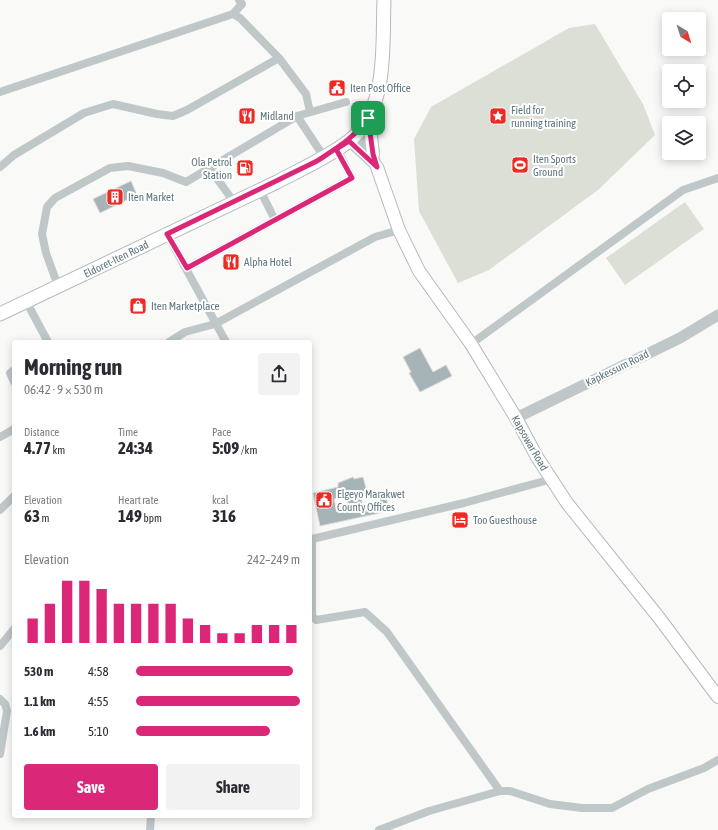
<!DOCTYPE html>
<html lang="en">
<head>
<meta charset="utf-8">
<style>
	:root { --surface:#fff; --page:#f2f2f3; --text:#2b2b33; --muted:#7c7c81; --accent:#db2777 }
	body { margin:0; font-family:"Asap Condensed",sans-serif; background:var(--page); color:var(--text); height:100vh; display:flex; flex-direction:column; font-size:15px; white-space:nowrap }
	* { box-sizing:border-box; margin:0 }
	p { font-size:13px; color:var(--muted) }
	.icon { flex:none; width:22px; height:22px; fill:none; stroke:currentColor; stroke-width:2; stroke-linecap:round; stroke-linejoin:round }
	.map { position:relative; flex:1; overflow:hidden }
	.drawer { position:absolute; left:12px; top:340px; width:300px; height:478px; display:flex; flex-direction:column; background:var(--surface); border-radius:4px; box-shadow:0 2px 10px #0003 }
	.drawer>* { flex:none }
	.needle { width:26px; rotate:142deg }
	.fabs { position:absolute; left:662px; top:12px; display:grid; gap:8px }
	.fabs a { display:grid; place-items:center; width:44px; height:44px; border-radius:4px; background:var(--surface); box-shadow:0 2px 10px #0003; font-size:20px }
	.pin { position:absolute; display:grid; place-items:center; width:34px; height:34px; color:#fff; margin:-17px; border-radius:8px; box-shadow:0 2px 6px #0006 }
	.round { display:grid; place-items:center; flex:none; width:42px; height:42px; border-radius:4px; background:var(--page) }
	.head { display:flex; align-items:center; justify-content:space-between; height:68px; padding:0 12px }
	h1 { font-size:22px; font-weight:700; line-height:30px }
	.stats { display:grid; grid-template-columns:repeat(3,1fr); gap:6px; height:68px; padding:4px 12px }
	.stats div { display:grid; align-content:center }
	.stats b { font-size:17px; font-weight:700 }
	.stats small { font-size:11px; font-weight:400 }
	.stats p { font-size:11px }
	.chart { height:112px; padding:8px 12px }
	.chart p { display:flex; justify-content:space-between }
	.chart svg { width:100%; height:72px; margin-top:4px; stroke:var(--accent); stroke-width:6 }
	.button { display:flex; gap:8px; margin-top:auto; padding:8px 12px }
	.button a { flex:1; height:46px; border-radius:4px; background:var(--accent); color:#fff; font-size:16px; font-weight:700; line-height:46px; text-align:center }
	.button a+a { background:var(--page); color:var(--text) }
	ul { padding:0 12px; list-style:none; font-size:13px }
	li { display:grid; grid-template-columns:64px 48px 1fr; align-items:center; height:30px }
	li i { height:10px; border-radius:5px; background:var(--accent) }
	.map>svg:first-child { display:block }
</style>
</head>
<body>
<div class="map">
<svg width="718" height="830" viewBox="0 0 718 830">
	<rect width="100%" height="100%" fill="#f9f9f7"/>
	<path fill="#dbdfd6" d="M595 24 643 104 655 135 598 190 489 270 458 283 419 211 414 139 431 107 569 28Z
		M685 202 704 229 625 285 606 258Z"/>
	<path fill="#a6b4b7" stroke="#dbdbd9" fill-rule="evenodd" d="M131 181 137 195 100 213 93 199Z
		M420 348 433 372 446 365 452 376 420 392 409 373 411 372 403 357Z
		M353 477 354 479 363 477 367 492 360 494 363 506 377 502 375 492 385 490 389 511 320 526 313 493 338 487V483ZM346 496 349 508 337 512 334 499Z"/>
	<g fill="none" stroke-linecap="round" stroke-linejoin="round">
		<g stroke="#b2bbbe" stroke-width="14">
			<path id="secondary" d="M369 118 373 154
				M377 167 399 230 419 271 471 344 516 418 537 457 567 503 660 619 718 697"/>
		</g>
		<g stroke="#b3bbbe" stroke-width="15">
			<path id="primary" d="M0 314 277 182C301 169 327 158 349 141 389 109 382 46 384 0"/>
		</g>
		<path stroke="#c0c7c9" stroke-width="8" d="M233 14 242 4 239 0
			M0 92 233 14 240 18 279 58 306 94 310 112
			M297 116 324 157
			M0 167 14 155 84 113 113 104 157 114 173 116 187 110 279 58
			M210 169 234 202
			M260 190 275 220
			M167 234 226 342
			M187 268 352 178 337 149
			M58 286 46 253 42 234 47 207 55 198 110 168 128 166 163 173 186 182 297 116 346 102
			M26 301 48 342
			M169 342 185 332 215 324 375 237 399 230
			M471 344 683 190 718 178
			M14 370 10 373 14 382
			M0 437 14 429
			M0 510 14 496
			M0 646 14 629
			M0 699 5 704 7 711 0 754
			M500 791 387 632 365 612 316 620 312 616V539L464 503 552 479
			M150 830 151 816
			M379 830 429 811 500 791H510L550 804 582 808H612L648 789 704 768 718 760"/>
		<path stroke="#c0c7c9" stroke-width="11" d="M358 132 373 154 377 167
			M349 141 377 167
			M516 418 680 338 718 315"/>
		<use href="#secondary" stroke="#fff" stroke-width="12"/>
		<use href="#primary" stroke="#fff" stroke-width="13"/>
	</g>
	<g fill="none" stroke-linecap="round" stroke-linejoin="round">
		<g stroke="#fff" stroke-width="8">
			<path id="route" d="M368 118C354 138 338 147 317 161L167 234 187 268 352 178 336 149 349 141 377 167 373 154 368 118"/>
		</g>
		<use href="#route" stroke="#db2777" stroke-width="5"/>
	</g>
	<defs>
		<g id="civic-square" transform="scale(0.9)"><rect x="-9" y="-9" width="18" height="18" rx="4" fill="#ed2a24" stroke="#fff"/><path d="M-.6-6.5H3V-4.5H.6V-3L4-1V1h2V6H-6V1h2V-1L-.6-3ZM-1.2 2.5V6h2.4V2.5Z" fill="#fff"/></g>
		<g id="restaurant-square" transform="scale(0.9)"><rect x="-9" y="-9" width="18" height="18" rx="4" fill="#ed2a24" stroke="#fff"/><path d="M-5-6h1v4h1v-4h1v4h1v-4h1v5L-1.5 .5V6h-2V.5L-5-1ZM5-6V6H3V1.5H1.5Q1.5-4 5-6Z" fill="#fff"/></g>
		<g id="sight-square" transform="scale(0.9)"><rect x="-9" y="-9" width="18" height="18" rx="4" fill="#ed2a24" stroke="#fff"/><path d="M0-6L1.8-2.2L6-1.7L2.9 1.2L3.7 5.4L0 3.3L-3.7 5.4L-2.9 1.2L-6-1.7L-1.8-2.2Z" fill="#fff"/></g>
		<g id="stadium-square" transform="scale(0.9)"><rect x="-9" y="-9" width="18" height="18" rx="4" fill="#ed2a24" stroke="#fff"/><path d="M0-5a6.5 5 0 1 0 0 10a6.5 5 0 1 0 0-10ZM-3.5-1.8h7v3.6h-7Z" fill="#fff"/></g>
		<g id="fuel-square" transform="scale(0.9)"><rect x="-9" y="-9" width="18" height="18" rx="4" fill="#ed2a24" stroke="#fff"/><path d="M-5.5-6h7V0h2V4h1.3V-2.5L3-4.5l.8-.8L6-3V5H2.5V1h-1V6h-7ZM-4.2-4.7v3.2H.2V-4.7Z" fill="#fff"/></g>
		<g id="building-square" transform="scale(0.9)"><rect x="-9" y="-9" width="18" height="18" rx="4" fill="#ed2a24" stroke="#fff"/><path d="M-4-6H4V6H1V3H-1V6H-4ZM-2.5-4.3h1.7v1.8h-1.7ZM.8-4.3h1.7v1.8H.8ZM-2.5-1h1.7V.8h-1.7ZM.8-1h1.7V.8H.8Z" fill="#fff"/></g>
		<g id="shop-square" transform="scale(0.9)"><rect x="-9" y="-9" width="18" height="18" rx="4" fill="#ed2a24" stroke="#fff"/><path d="M-5-2.5h2.3a2.7 3.5 0 0 1 5.4 0H5L5.5 6h-11ZM-1.5-2.5h3a1.5 2.3 0 0 0-3 0Z" fill="#fff"/></g>
		<g id="hotel-square" transform="scale(0.9)"><rect x="-9" y="-9" width="18" height="18" rx="4" fill="#ed2a24" stroke="#fff"/><path d="M-6-4.5h1.5V1H6V5H4.5V3h-9V5H-6ZM-4 0a1.8 1.8 0 1 1 3.6 0ZM.5 0V-2.5h3Q6-2.5 6 0Z" fill="#fff"/></g>
	</defs>
	<g fill-rule="evenodd">
		<use href="#civic-square" x="337" y="88"/>
		<use href="#restaurant-square" x="247" y="116"/>
		<use href="#sight-square" x="498" y="116"/>
		<use href="#stadium-square" x="520" y="165"/>
		<use href="#fuel-square" x="245" y="168"/>
		<use href="#building-square" x="115" y="197"/>
		<use href="#restaurant-square" x="231" y="262"/>
		<use href="#shop-square" x="138" y="306"/>
		<use href="#civic-square" x="324" y="500"/>
		<use href="#hotel-square" x="460" y="520"/>
	</g>
	<g text-anchor="middle" dominant-baseline="central" stroke-width="4" stroke-linejoin="round" paint-order="stroke">
		<g font-size="11" fill="#5e767e" stroke="#fff" text-anchor="start">
			<text x="350" y="88">Iten Post Office</text>
			<text x="511" y="110">Field for<tspan x="511" dy="13">running training</tspan></text>
			<text x="260" y="116">Midland</text>
			<text x="533" y="159">Iten Sports<tspan x="533" dy="13">Ground</tspan></text>
			<text x="232" y="162" text-anchor="end">Ola Petrol<tspan x="232" dy="13">Station</tspan></text>
			<text x="128" y="197">Iten Market</text>
			<text x="244" y="262">Alpha Hotel</text>
			<text x="151" y="306">Iten Marketplace</text>
			<text x="337" y="494">Elgeyo Marakwet<tspan x="337" dy="13">County Offices</tspan></text>
			<text x="473" y="520">Too Guesthouse</text>
		</g>
		<g font-size="11" fill="#5e767e" stroke="#fff">
			<text transform="translate(116 259) rotate(-26)">Eldoret-Iten Road</text>
			<text transform="translate(617 368) rotate(-26)">Kapkessum Road</text>
			<text transform="translate(530 443) rotate(60)">Kapsowar Road</text>
		</g>
	</g>
</svg>
<div class="fabs">
<a><svg class="needle" viewBox="-14 -14 28 28"><path d="M0-13l5 13h-10z" fill="#e53935"/><path d="M0 13l5-13h-10z" fill="#7c7c81"/></svg></a>
<a><svg class="icon" aria-label="locate" viewBox="0 0 24 24"><circle cx="12" cy="12" r="6"/><path d="M12 2v4M12 18v4M2 12h4M18 12h4"/></svg></a>
<a><svg class="icon" aria-label="layers" viewBox="0 0 24 24"><path d="M12 4l9 5-9 5-9-5zM3 14l9 5 9-5"/></svg></a>
</div>
<div class="pin" style="left:368px;top:118px;background:#1e9e55"><svg class="icon" aria-label="arrive" viewBox="0 0 24 24"><path d="M6 21V4h12l-3 4 3 4H6"/></svg></div>
<section class="drawer">
<div class="head"><div><h1>Morning run</h1><p>06:42 · 9 × 530 m</p></div><a class="round"><svg class="icon" aria-label="share" viewBox="0 0 24 24"><path d="M12 15V3M7 8l5-5 5 5M5 13v7h14v-7"/></svg></a></div>
<div class="stats">
<div><p>Distance</p><b>4.77<small> km</small></b></div>
<div><p>Time</p><b>24:34</b></div>
<div><p>Pace</p><b>5:09<small> /km</small></b></div>
</div>
<div class="stats">
<div><p>Elevation</p><b>63<small> m</small></b></div>
<div><p>Heart rate</p><b>149<small> bpm</small></b></div>
<div><p>kcal</p><b>316</b></div>
</div>
<div class="chart"><p><span>Elevation</span>242–249 m</p>
<svg viewBox="0 0 160 44" preserveAspectRatio="none"><path d="M5 44V29M15 44V20M25 44V6M35 44V6M45 44V11M55 44V20M65 44V20M75 44V20M85 44V20M95 44V29M105 44V33M115 44V38M125 44V38M135 44V33M145 44V33M155 44V33"/></svg>
</div>
<ul>
<li><b>530 m</b>4:58<i style="width:96%"></i></li>
<li><b>1.1 km</b>4:55<i style="width:100%"></i></li>
<li><b>1.6 km</b>5:10<i style="width:82%"></i></li>
</ul>
<div class="button"><a>Save</a><a>Share</a></div>
</section>
</div>
</body>
</html>
